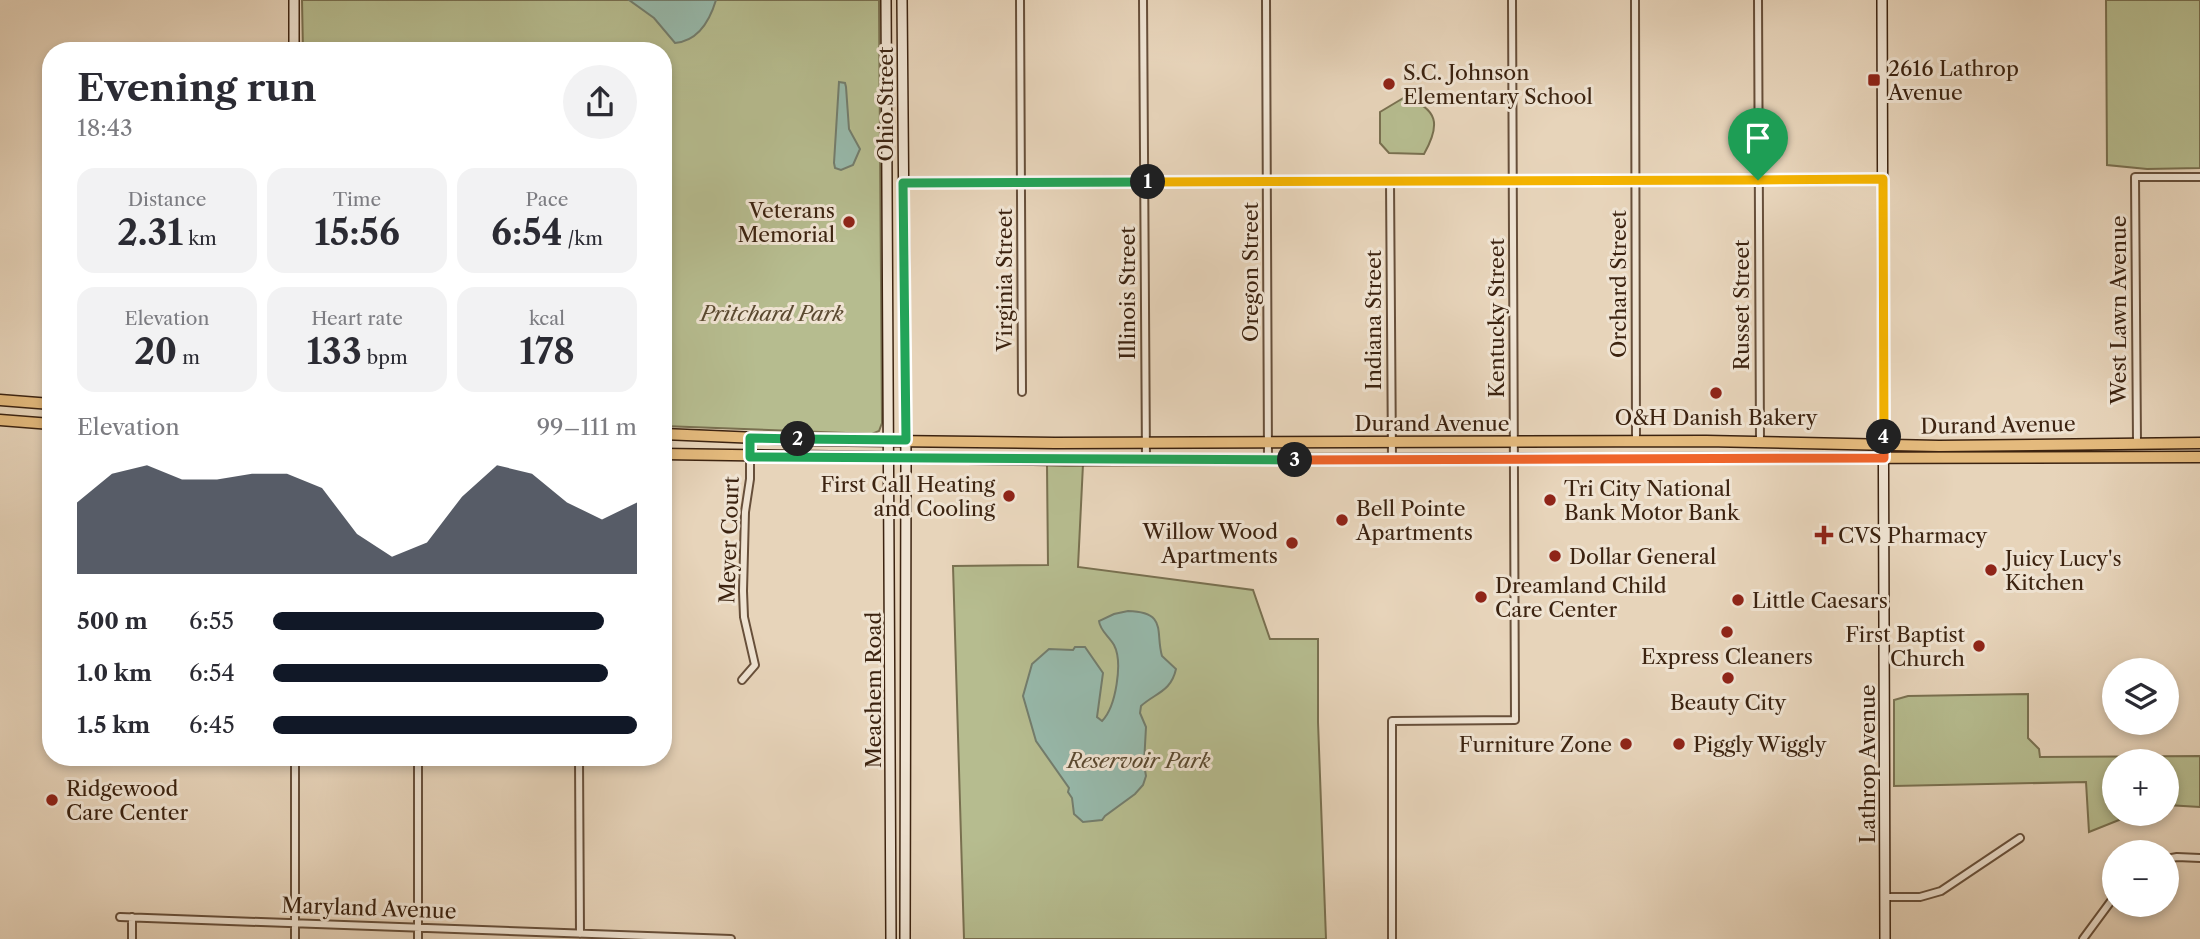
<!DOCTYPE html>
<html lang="en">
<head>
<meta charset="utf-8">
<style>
	:root { --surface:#fff; --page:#f2f2f3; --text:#2b2b33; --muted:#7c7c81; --accent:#111827 }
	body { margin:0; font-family:"Libre Caslon Text",serif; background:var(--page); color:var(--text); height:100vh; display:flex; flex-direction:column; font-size:26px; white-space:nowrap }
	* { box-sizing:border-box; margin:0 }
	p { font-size:23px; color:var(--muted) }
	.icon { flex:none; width:38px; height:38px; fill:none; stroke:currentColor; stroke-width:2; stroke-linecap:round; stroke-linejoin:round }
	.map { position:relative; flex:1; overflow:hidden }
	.drawer { position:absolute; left:42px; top:42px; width:630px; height:724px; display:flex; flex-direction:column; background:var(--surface); border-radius:28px; box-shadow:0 4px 10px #0003 }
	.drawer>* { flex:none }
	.fabs { position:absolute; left:2102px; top:658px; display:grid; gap:14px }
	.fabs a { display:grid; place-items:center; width:77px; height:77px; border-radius:50%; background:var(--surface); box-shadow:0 4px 10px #0003; font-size:35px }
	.pin { position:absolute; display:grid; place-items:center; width:60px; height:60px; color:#fff; margin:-72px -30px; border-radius:50% 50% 50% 0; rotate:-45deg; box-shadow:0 0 7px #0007 }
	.pin .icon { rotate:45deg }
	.km { position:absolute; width:35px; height:35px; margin:-18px; border-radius:50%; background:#222; color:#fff; font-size:19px; line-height:35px; text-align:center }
	.round { display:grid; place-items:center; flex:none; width:74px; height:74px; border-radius:37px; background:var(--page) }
	.overview { display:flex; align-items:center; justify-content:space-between; height:119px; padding:0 35px }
	h1 { font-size:38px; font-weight:700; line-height:52px }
	.stats { display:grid; grid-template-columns:repeat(3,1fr); gap:10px; height:119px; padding:7px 35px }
	.stats div { display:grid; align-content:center; border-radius:18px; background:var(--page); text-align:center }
	.stats b { font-size:35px; font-weight:700 }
	.stats small { font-size:19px; font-weight:400 }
	.stats p { font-size:19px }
	.chart { height:196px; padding:14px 35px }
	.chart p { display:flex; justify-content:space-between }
	.chart svg { width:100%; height:126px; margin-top:7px; fill:var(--accent); opacity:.7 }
	ul { padding:0 35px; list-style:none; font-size:23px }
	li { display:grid; grid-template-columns:112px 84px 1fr; align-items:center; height:52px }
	li i { height:18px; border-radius:9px; background:var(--accent) }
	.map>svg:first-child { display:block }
</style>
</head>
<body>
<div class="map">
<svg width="2200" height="939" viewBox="0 0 2200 939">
	<rect width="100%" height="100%" fill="#e7d4ba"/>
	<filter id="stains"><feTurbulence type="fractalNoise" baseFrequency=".00286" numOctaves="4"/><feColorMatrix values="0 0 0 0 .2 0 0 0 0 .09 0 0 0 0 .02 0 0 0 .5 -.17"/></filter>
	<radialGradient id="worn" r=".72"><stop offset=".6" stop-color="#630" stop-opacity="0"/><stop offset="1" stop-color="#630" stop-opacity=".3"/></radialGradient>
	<path fill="#b6bc8f" stroke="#797050" stroke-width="2" d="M302 0H879L882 423 879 431 872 434 663 426V51H303Z
		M2106 0H2200V168L2147 169 2107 165Z
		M1405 97C1438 109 1441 124 1424 154L1389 153 1380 143V112Z
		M1083 464 1078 567 1253 590 1270 639H1318V722L1326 939H964L953 566 1048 565 1047 465Z
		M2028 694V738L2039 749 2040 757 2200 756V807L2167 805 2166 761H2114V814H2134L2089 832 2086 782 1894 786V700L1908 696Z"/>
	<path fill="#97b9ab" stroke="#737d6d" stroke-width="2" d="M629 0H716C710 20 698 41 675 43L654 18Z
		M839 82 845 83 846 87 849 129 860 149 853 165 841 170 835 168 834 163Z
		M1128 611C1168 612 1155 632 1162 656L1176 669C1171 692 1155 693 1141 706L1140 713 1146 727 1144 764 1146 776 1143 785 1135 794 1105 816 1102 820 1083 822 1074 814 1072 798 1068 792 1069 788 1036 741 1023 696 1032 664 1049 649 1073 650 1075 647H1085L1103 673 1097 717 1102 721C1116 707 1123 662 1114 645 1109 636 1100 631 1099 621L1114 614Z"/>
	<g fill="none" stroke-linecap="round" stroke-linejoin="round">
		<g stroke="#674f3a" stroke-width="10">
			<path id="street" d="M1020 0 1022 392
				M1143 0 1146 460
				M1266 0 1268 460
				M1635 0 1636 442
				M1758 0 1760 441
				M1390 181 1392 459
				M903 183 1883 179
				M2137 443 2135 177H2200
				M742 680 755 665 744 617 743 591 745 512 750 479V438
				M579 758 580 934
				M2166 859 2177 857 2200 858
				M1885 897H1920L1941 891 2020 838
				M120 917 731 939
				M132 917V939
				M295 939V758
				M418 939V758
				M1392 939V721L1515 720 1512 0
				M2083 939 2114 897"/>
		</g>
		<g stroke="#3c2310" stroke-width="12">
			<path id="secondary" d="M294 0V51
				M886 0 891 939
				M902 0 906 459 905 939
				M1882 0 1885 939"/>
		</g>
		<g stroke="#3c2310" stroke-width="13">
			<path id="primary" d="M0 400 51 404
				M0 420 51 424
				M663 434 805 440 1055 443 1706 441 1939 446 2200 443
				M663 454 1065 460 2200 457"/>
		</g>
		<use href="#street" stroke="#efe3d2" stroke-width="6"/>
		<use href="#secondary" stroke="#efe3d2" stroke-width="9"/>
		<use href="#primary" stroke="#e4ba7d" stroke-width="10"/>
	</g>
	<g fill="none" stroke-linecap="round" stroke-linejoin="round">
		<g stroke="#fff" stroke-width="14">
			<path id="split-1" d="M1148 182 1758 180"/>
		</g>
		<g stroke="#fff" stroke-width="14">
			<path id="split-2" d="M798 439 906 440 903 183 1148 182"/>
		</g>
		<g stroke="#fff" stroke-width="14">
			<path id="split-3" d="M798 439 750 438V457L1295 460"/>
		</g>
		<g stroke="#fff" stroke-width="14">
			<path id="split-4" d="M1295 460 1884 458V437"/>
		</g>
		<g stroke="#fff" stroke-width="14">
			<path id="split-5" d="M1758 180 1883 179 1884 437"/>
		</g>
		<use href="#split-1" stroke="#f5b400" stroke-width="9"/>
		<use href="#split-2" stroke="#22a559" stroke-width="9"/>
		<use href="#split-3" stroke="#22a559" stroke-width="9"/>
		<use href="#split-4" stroke="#f0652b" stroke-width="9"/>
		<use href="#split-5" stroke="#f5b400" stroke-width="9"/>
	</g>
	<g fill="#8f2418" stroke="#efe3d2" stroke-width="2.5">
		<rect x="1867" y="73" width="14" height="14" rx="3.5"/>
		<circle cx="1389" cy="84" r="7"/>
		<circle cx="849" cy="222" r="7"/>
		<circle cx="1716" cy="393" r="7"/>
		<circle cx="1009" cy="496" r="7"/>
		<circle cx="1550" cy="500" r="7"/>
		<circle cx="1342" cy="520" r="7"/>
		<path d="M1820.5 524.5h7v7h7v7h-7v7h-7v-7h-7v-7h7z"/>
		<circle cx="1292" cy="543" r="7"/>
		<circle cx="1555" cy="556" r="7"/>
		<circle cx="1991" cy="570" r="7"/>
		<circle cx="1481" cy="597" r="7"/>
		<circle cx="1738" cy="600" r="7"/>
		<circle cx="1727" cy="632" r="7"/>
		<circle cx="1979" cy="646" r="7"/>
		<circle cx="1728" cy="678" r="7"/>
		<circle cx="1626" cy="744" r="7"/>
		<circle cx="1679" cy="744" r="7"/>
		<circle cx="52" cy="800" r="7"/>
	</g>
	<g text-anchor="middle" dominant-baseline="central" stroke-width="6" stroke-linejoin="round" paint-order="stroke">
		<g font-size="21" fill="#3c2310" stroke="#efe3d2" text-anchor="start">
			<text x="1888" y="68">2616 Lathrop<tspan x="1888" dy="24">Avenue</tspan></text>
			<text x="1403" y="72">S.C. Johnson<tspan x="1403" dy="24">Elementary School</tspan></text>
			<text x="835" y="210" text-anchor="end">Veterans<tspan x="835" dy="24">Memorial</tspan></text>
			<text x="1716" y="417" text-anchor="middle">O&amp;H Danish Bakery</text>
			<text x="995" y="484" text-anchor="end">First Call Heating<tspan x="995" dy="24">and Cooling</tspan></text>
			<text x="1564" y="488">Tri City National<tspan x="1564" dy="24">Bank Motor Bank</tspan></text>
			<text x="1356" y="508">Bell Pointe<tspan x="1356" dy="24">Apartments</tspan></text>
			<text x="1278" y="531" text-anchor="end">Willow Wood<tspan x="1278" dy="24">Apartments</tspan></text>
			<text x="1838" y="535">CVS Pharmacy</text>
			<text x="1569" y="556">Dollar General</text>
			<text x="2005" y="558">Juicy Lucy's<tspan x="2005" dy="24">Kitchen</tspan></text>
			<text x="1495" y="585">Dreamland Child<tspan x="1495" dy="24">Care Center</tspan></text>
			<text x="1752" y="600">Little Caesars</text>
			<text x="1965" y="634" text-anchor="end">First Baptist<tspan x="1965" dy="24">Church</tspan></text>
			<text x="1727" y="656" text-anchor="middle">Express Cleaners</text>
			<text x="1728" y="702" text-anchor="middle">Beauty City</text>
			<text x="1612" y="744" text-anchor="end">Furniture Zone</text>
			<text x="1693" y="744">Piggly Wiggly</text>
			<text x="66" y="788">Ridgewood<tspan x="66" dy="24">Care Center</tspan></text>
		</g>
		<g font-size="21" fill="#3c2310" stroke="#efe3d2">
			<text transform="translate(885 104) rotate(-90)">Ohio Street</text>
			<text transform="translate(1250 272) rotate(-90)">Oregon Street</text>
			<text transform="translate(1004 280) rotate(-90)">Virginia Street</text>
			<text transform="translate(1618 284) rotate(-90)">Orchard Street</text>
			<text transform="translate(1127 293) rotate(-90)">Illinois Street</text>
			<text transform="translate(1741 305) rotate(-90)">Russet Street</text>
			<text transform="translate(2118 310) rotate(-90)">West Lawn Avenue</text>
			<text transform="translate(1496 318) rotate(-90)">Kentucky Street</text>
			<text transform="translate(1373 320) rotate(-90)">Indiana Street</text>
			<text x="1432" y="423">Durand Avenue</text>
			<text transform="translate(1998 425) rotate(-1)">Durand Avenue</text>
			<text transform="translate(729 540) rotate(-88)">Meyer Court</text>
			<text transform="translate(873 690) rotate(-90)">Meachem Road</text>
			<text transform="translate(1867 764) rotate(-90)">Lathrop Avenue</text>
			<text transform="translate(369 908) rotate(2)">Maryland Avenue</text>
		</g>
		<g font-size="21" font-style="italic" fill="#5a4930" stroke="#efe3d2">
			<text x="772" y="313">Pritchard Park</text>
			<text x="1139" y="760">Reservoir Park</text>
		</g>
	</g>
	<rect width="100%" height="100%" filter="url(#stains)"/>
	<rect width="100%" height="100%" fill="url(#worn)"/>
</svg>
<div class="fabs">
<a><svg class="icon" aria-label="layers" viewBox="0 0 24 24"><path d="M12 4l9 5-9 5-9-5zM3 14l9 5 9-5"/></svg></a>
<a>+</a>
<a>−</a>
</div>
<div class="pin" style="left:1758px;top:180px;background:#1e9e55"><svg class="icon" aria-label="arrive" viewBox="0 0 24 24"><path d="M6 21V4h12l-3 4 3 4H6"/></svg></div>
<b class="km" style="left:1148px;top:182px">1</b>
<b class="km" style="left:798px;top:439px">2</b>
<b class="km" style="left:1295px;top:460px">3</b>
<b class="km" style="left:1884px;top:437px">4</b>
<section class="drawer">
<div class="overview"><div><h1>Evening run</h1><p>18:43</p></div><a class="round"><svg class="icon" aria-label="share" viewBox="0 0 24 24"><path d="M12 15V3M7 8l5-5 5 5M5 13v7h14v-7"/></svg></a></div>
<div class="stats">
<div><p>Distance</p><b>2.31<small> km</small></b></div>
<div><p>Time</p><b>15:56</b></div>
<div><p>Pace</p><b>6:54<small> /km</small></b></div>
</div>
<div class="stats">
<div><p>Elevation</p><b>20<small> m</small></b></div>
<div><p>Heart rate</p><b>133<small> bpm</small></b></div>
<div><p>kcal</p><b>178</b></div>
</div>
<div class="chart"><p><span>Elevation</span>99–111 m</p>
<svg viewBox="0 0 160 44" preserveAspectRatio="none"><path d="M0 44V19L10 9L20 6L30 11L40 11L50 9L60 9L70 14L80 30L90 38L100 33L110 17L120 6L130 9L140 19L150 25L160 19V44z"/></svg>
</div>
<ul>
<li><b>500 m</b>6:55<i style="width:91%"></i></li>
<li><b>1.0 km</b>6:54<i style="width:92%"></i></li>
<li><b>1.5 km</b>6:45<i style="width:100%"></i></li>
</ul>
</section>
</div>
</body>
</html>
